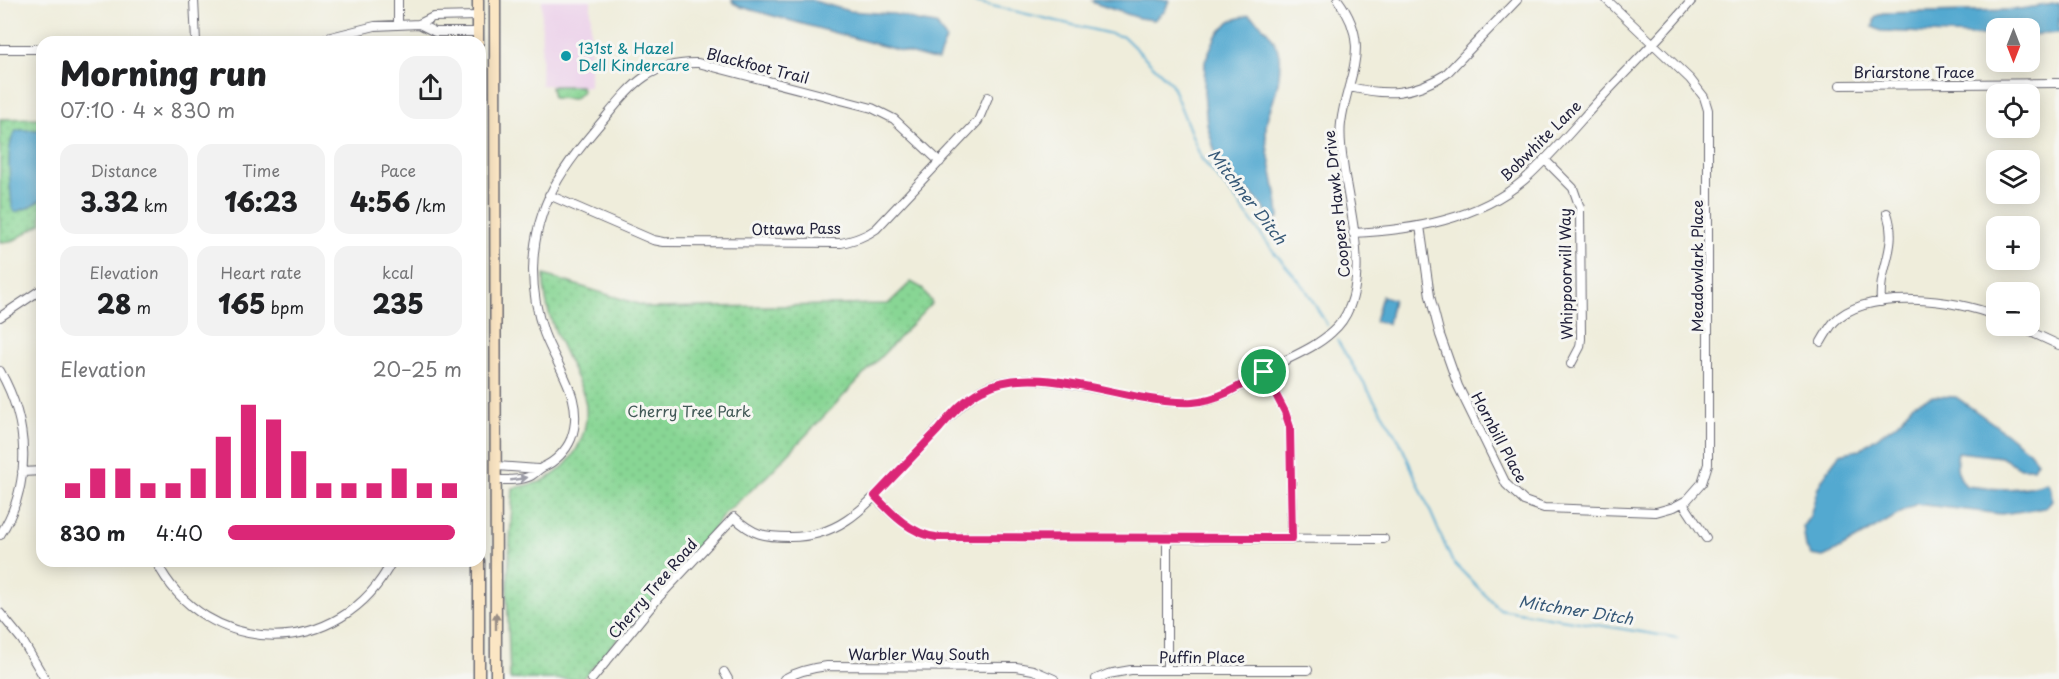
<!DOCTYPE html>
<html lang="en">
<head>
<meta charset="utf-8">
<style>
	:root { --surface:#fff; --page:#f2f2f2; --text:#202124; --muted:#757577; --accent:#db2777 }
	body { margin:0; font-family:"Playpen Sans",sans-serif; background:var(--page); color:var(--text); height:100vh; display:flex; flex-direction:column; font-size:22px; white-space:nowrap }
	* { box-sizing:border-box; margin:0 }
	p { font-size:20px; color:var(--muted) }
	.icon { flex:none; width:33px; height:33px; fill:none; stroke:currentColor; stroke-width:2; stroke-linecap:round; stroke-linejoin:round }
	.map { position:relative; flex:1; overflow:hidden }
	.drawer { position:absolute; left:36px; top:36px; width:450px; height:531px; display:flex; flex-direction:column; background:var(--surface); border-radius:18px; box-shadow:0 3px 15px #0003 }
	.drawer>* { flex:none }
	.needle { width:39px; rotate:180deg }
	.controls { position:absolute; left:1986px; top:18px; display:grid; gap:12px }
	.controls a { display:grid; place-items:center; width:54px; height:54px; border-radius:12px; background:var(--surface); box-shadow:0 3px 15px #0003; font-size:30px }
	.pin { position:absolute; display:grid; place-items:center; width:51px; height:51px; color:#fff; margin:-26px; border:3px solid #fff; border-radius:50%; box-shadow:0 2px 6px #0007 }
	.round { display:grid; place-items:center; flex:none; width:63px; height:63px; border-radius:18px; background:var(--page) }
	.summary { display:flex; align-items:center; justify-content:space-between; height:102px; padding:0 24px }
	h1 { font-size:33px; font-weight:800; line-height:45px }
	.figures { display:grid; grid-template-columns:repeat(3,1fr); gap:9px; height:102px; padding:6px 24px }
	.figures div { display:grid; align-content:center; border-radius:15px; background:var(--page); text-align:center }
	.figures b { font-size:26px; font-weight:800 }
	.figures small { font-size:16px; font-weight:400 }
	.figures p { font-size:16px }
	.chart { height:168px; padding:12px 24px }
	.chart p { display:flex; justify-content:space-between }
	.chart svg { width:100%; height:108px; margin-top:6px; stroke:var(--accent); stroke-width:6 }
	ul { padding:0 24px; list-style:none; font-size:20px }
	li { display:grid; grid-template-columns:96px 72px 1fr; align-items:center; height:45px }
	li i { height:15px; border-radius:8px; background:var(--accent) }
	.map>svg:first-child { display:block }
</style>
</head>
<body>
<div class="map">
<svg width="2059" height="679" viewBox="0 0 2059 679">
	<defs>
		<pattern id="park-dots" width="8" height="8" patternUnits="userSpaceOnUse" patternTransform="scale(1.5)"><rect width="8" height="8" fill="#88d694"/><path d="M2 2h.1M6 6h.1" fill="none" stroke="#75b780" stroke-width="1.8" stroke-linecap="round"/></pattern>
	</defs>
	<rect width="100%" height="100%" fill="#f6f6f2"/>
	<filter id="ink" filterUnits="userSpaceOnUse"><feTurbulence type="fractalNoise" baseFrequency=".0167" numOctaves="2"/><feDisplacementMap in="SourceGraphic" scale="12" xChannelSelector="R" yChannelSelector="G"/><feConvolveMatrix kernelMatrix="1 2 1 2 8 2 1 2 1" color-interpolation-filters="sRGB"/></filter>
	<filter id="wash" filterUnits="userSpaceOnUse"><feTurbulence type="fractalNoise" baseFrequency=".008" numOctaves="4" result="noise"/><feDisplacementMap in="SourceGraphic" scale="24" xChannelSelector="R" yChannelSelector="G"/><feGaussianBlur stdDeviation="1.35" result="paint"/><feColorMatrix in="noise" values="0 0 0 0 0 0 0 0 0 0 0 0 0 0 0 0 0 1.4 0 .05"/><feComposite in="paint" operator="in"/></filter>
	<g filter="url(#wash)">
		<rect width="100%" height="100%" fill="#efeddb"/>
		<path fill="#ecd1ea" d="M542 0H591L590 87 541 85Z"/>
		<path fill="url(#park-dots)" stroke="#557c68" stroke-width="1.5" d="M555 86H581L582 91 574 99 553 98 551 87Z
			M42 118V223L13 241 0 242V119Z
			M544 275 651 308 888 304 911 282 922 288 932 303 767 476 724 514 700 548 582 679H510L507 593 513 488C522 486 531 485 540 482 573 468 593 431 584 396 581 386 575 376 571 366 557 337 543 308 544 275Z"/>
		<path fill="#53a9d0" stroke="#3a6686" stroke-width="1.5" d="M732 0H811L849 11 893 14 904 16 917 21 936 24 946 39 938 60 930 59 741 7 733 3Z
			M1091 0H1169L1165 11 1154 20 1139 18 1094 3Z
			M2059 3V33L2030 35V28H1996V36L1881 31 1873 27 1875 17 1882 13 2013 10Z
			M1249 15C1279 36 1285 56 1276 91 1272 109 1265 115 1266 135 1268 163 1278 190 1279 218L1272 219 1254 196 1218 163 1207 124 1204 92 1205 61 1216 36 1230 21Z
			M22 130H42V199L30 207 15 212 12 208C11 190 4 144 16 131Z
			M1382 296 1393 299 1388 324 1375 321Z
			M1933 396 1956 397 1994 424 2029 451 2037 461 2033 468H2020L2001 457 1958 452C1955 466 1957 475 1966 486 1993 489 2021 492 2047 482L2051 489 2052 500 2045 508 2001 514 1916 504 1836 551 1823 557 1811 555 1806 548 1803 526 1810 516 1818 487 1830 467 1840 454 1858 450 1899 422 1913 404Z"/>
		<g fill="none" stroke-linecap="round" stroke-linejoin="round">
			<path stroke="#53a9d0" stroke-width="2" d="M967 0 1124 37 1171 83 1201 158 1233 196 1274 252 1305 288 1327 325
				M1337 340 1400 442 1452 561 1499 609 1678 638"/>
		</g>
	</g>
	<g filter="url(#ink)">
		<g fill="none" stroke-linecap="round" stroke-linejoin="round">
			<g stroke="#6a6973" stroke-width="10">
				<path id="street" d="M194 0 196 42
					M398 0V24
					M419 24 435 32H478
					M311 42 375 26 419 24 433 17 478 16
					M0 49H42
					M1840 85 2059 83
					M1350 87C1387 96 1413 95 1446 74L1517 0
					M1544 159 1573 188 1580 208 1581 339 1580 347 1571 364
					M549 195 653 240 664 242 841 243C854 240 865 237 876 229L978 121 988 97
					M1420 226 1430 296 1440 335 1458 386 1506 484 1524 501 1544 508 1656 512 1674 507 1687 500 1702 483 1708 464V110L1704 97 1690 79 1607 0
					M1353 233C1413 230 1477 220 1524 180 1552 155 1577 124 1602 97 1632 65 1664 34 1692 0
					M1881 302C1878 268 1899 249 1887 213
					M0 317 42 289
					M2018 326 2059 345
					M1821 342C1825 335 1829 328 1834 322 1867 288 1957 299 1996 316
					M0 371C29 422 33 484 0 535
					M1264 372 1285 412 1290 427 1292 538
					M497 466 538 469
					M22 472 42 471
					M496 480C507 480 518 481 528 477 534 475 537 470 543 467 555 462 566 451 571 439 586 400 557 368 544 333 537 313 533 291 533 270 534 203 564 166 605 118 633 84 650 62 698 63L872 108 894 119 940 162
					M875 497C892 514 911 534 936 537L1384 539
					M1683 503 1706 538
					M1167 537V670
					M156 561C205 660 342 661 392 561
					M0 613 22 640 45 679
					M724 672 728 679
					M592 679 659 597 734 517C753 535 764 537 790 537 838 537 862 510 893 477 910 460 926 442 943 424 955 412 966 399 981 390 1037 359 1131 407 1195 402 1227 399 1256 376 1284 361 1300 353 1318 345 1332 332 1374 296 1351 218 1344 170 1342 155 1339 138 1341 123 1347 75 1373 47 1338 0
					M784 679C798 671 811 668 827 666L1016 667 1033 670 1054 679
					M1096 679 1108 674 1131 670H1308"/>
			</g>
			<g stroke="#6a6973" stroke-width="13">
				<path id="secondary" d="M495 0 496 679
					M478 42V0
					M479 679V561"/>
			</g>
			<use href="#street" stroke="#fff" stroke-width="8"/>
			<use href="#secondary" stroke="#fbe6c4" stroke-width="10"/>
		</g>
		<defs><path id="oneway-solid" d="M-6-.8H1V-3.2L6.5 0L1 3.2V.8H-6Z" transform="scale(1.5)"/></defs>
		<use fill="#9c9ca7" href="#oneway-solid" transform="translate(519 479) rotate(-9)"/>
		<use fill="#998e86" href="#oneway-solid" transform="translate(496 621) rotate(-90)"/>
	</g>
	<g fill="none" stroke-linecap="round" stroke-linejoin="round" filter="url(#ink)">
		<g stroke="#fff" stroke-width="12">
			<path id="route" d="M1264 372 1285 412 1290 427 1292 538 936 537C911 534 892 514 875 496 896 474 917 452 938 430 951 415 964 399 982 390 1038 359 1130 406 1193 402 1219 400 1242 385 1264 372Z"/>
		</g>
		<use href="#route" stroke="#db2777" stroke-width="8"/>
	</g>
	<circle fill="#0f9aa8" stroke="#f6f6f2" stroke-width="2" cx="566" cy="56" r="6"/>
	<g text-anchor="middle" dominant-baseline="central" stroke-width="6" stroke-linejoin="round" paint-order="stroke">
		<g font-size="15" fill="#0d838f" stroke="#f6f6f2" text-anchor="start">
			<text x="578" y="47">131st &amp; Hazel<tspan x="578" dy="17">Dell Kindercare</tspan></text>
		</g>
		<g font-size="15" fill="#22223b" stroke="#f6f6f2">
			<text transform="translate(758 65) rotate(14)">Blackfoot Trail</text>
			<text x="1914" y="71">Briarstone Trace</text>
			<text transform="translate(1540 140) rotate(-45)">Bobwhite Lane</text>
			<text transform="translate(1336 204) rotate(-96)">Coopers Hawk Drive</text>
			<text transform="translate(796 228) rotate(-1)">Ottawa Pass</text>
			<text transform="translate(1696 266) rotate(-90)">Meadowlark Place</text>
			<text transform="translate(1565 274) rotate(-91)">Whippoorwill Way</text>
			<text transform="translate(1500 437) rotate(62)">Hornbill Place</text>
			<text transform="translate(652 588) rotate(-49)">Cherry Tree Road</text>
			<text x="919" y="653">Warbler Way South</text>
			<text x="1202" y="656">Puffin Place</text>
		</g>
		<g font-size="15" fill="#415856" stroke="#f6f6f2">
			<text x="689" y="410">Cherry Tree Park</text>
		</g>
		<g font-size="16" font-style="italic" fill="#365877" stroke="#f6f6f2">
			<text transform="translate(1248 196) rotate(52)">Mitchner Ditch</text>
			<text transform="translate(1576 609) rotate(9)">Mitchner Ditch</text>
		</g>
	</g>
</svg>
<div class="controls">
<a><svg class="needle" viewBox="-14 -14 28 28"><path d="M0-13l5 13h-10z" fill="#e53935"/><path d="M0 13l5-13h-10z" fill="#757577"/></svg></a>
<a><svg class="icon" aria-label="locate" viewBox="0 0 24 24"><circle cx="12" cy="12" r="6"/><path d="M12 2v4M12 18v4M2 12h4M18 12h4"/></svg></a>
<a><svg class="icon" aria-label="layers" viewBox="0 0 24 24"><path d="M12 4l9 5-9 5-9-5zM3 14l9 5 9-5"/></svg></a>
<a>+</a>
<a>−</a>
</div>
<div class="pin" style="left:1264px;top:372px;background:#1e9e55"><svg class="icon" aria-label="arrive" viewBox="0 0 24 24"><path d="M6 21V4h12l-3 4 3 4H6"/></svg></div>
<section class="drawer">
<div class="summary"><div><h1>Morning run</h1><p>07:10 · 4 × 830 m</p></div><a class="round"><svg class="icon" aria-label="share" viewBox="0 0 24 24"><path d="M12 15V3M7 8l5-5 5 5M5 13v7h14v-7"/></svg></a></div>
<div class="figures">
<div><p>Distance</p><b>3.32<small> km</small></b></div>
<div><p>Time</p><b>16:23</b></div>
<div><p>Pace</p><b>4:56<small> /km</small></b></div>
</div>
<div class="figures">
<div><p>Elevation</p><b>28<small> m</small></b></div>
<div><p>Heart rate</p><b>165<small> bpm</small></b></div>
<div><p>kcal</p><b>235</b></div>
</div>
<div class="chart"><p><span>Elevation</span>20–25 m</p>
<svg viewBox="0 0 160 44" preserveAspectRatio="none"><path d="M5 44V38M15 44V32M25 44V32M35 44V38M45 44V38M55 44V32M65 44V19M75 44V6M85 44V12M95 44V25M105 44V38M115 44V38M125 44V38M135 44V32M145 44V38M155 44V38"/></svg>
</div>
<ul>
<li><b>830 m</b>4:40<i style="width:97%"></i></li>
</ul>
</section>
</div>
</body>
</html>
